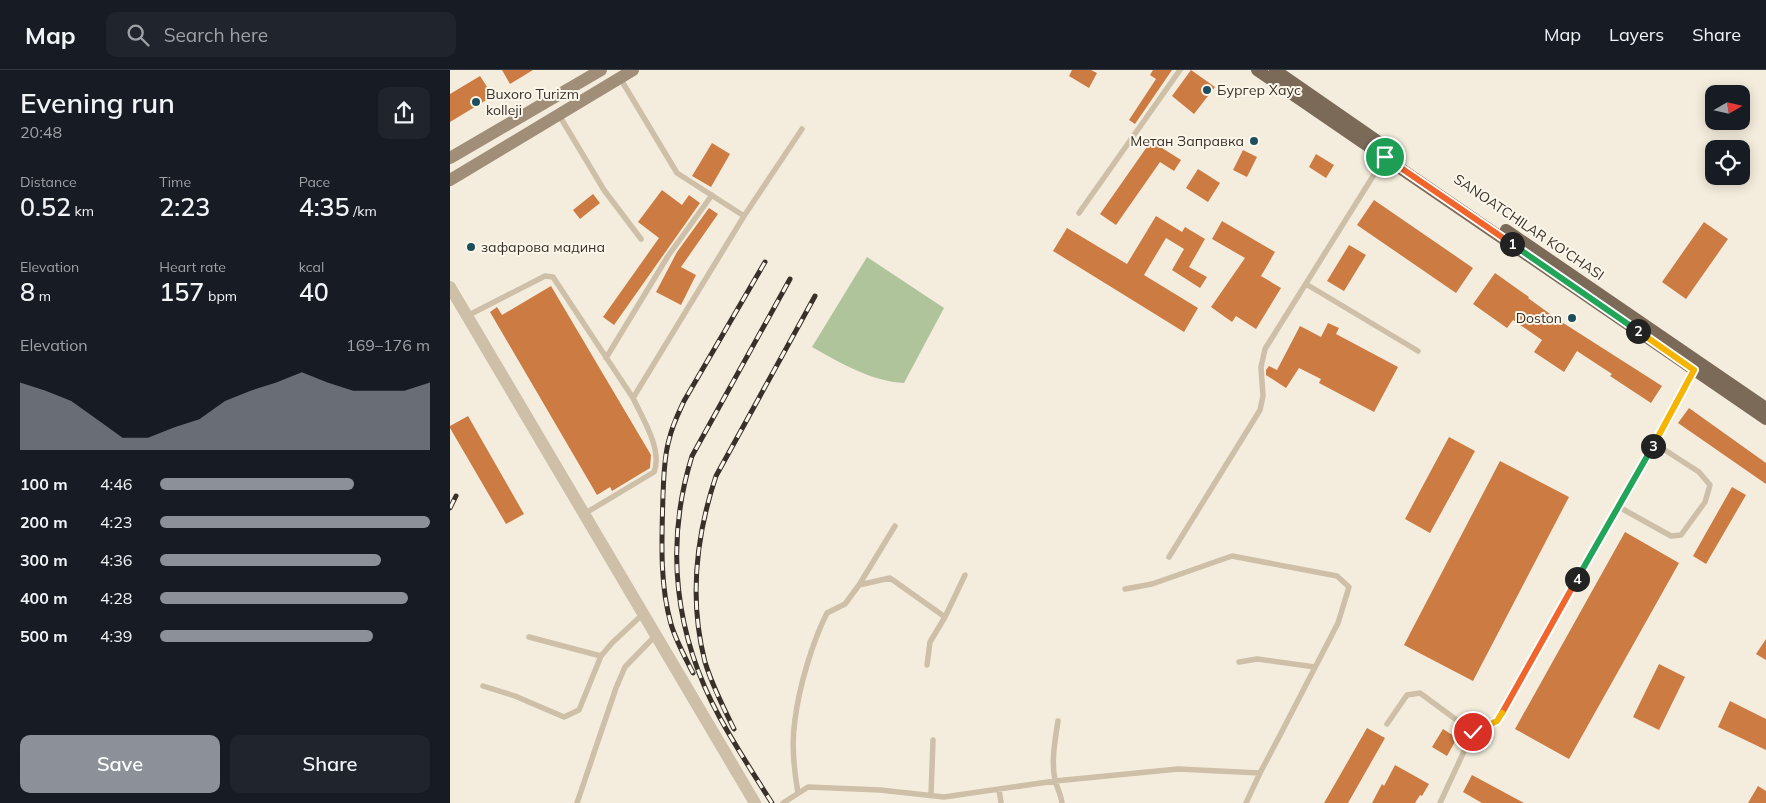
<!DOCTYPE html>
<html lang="en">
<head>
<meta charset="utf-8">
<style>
	:root { --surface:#171b24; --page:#20242c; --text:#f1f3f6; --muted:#9ea1a6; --line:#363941; --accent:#8c9099 }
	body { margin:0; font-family:Mulish,sans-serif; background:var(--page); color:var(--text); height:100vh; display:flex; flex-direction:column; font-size:19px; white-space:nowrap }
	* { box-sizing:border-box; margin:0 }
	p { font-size:16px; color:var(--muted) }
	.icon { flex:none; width:28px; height:28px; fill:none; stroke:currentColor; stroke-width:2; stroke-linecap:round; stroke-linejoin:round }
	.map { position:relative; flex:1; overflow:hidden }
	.side { display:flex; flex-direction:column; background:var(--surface); width:450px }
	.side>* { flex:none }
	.needle { width:32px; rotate:81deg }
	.tools { position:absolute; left:1255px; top:15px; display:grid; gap:10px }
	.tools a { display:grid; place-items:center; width:45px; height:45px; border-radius:10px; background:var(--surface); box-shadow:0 2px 12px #0003; font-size:25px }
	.pin { position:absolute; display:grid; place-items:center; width:42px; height:42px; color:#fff; margin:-21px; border:2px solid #fff; border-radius:50%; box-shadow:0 1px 5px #0007 }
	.km { position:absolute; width:25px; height:25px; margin:-12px; border-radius:50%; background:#222; color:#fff; font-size:14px; line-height:25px; text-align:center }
	.round { display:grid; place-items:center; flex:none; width:52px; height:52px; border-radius:10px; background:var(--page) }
	.summary { display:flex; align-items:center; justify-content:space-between; height:85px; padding:0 20px }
	h1 { font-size:28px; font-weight:600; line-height:38px }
	.stats { display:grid; grid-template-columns:repeat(3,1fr); gap:8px; height:85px; padding:5px 20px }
	.stats div { display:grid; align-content:center }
	.stats b { font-size:25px; font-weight:600 }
	.stats small { font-size:14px; font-weight:400 }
	.stats p { font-size:14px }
	.chart { height:140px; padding:10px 20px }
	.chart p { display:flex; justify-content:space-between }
	.chart svg { width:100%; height:90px; margin-top:5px; fill:var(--accent); opacity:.7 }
	.action { display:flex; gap:10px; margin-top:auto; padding:10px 20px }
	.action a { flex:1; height:58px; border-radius:10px; background:var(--accent); color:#fff; font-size:20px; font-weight:600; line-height:58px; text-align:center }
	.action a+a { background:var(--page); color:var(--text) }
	ul { padding:0 20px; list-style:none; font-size:16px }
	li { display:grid; grid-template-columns:80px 60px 1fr; align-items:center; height:38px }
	li i { height:12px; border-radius:6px; background:var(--accent) }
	header { display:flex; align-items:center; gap:30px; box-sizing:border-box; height:70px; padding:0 25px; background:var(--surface); border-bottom:1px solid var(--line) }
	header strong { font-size:24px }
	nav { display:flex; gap:28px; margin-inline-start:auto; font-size:18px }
	.search { width:350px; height:45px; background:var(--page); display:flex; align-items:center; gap:12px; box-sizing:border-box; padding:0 18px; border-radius:10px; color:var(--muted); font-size:19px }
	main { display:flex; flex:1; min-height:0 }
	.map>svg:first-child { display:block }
</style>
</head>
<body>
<header>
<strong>Map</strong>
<div class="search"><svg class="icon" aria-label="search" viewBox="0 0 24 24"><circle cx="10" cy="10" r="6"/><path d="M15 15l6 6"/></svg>Search here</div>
<nav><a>Map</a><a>Layers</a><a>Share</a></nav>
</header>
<main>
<section class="side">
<div class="summary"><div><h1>Evening run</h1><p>20:48</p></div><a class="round"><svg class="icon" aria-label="share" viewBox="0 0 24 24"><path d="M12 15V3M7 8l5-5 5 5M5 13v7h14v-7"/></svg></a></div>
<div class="stats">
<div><p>Distance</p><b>0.52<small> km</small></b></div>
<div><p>Time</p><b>2:23</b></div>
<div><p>Pace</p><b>4:35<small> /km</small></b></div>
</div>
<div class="stats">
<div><p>Elevation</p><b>8<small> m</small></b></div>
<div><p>Heart rate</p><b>157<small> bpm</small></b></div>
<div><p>kcal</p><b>40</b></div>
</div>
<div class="chart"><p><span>Elevation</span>169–176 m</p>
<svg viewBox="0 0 160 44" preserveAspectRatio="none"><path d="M0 44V11L10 15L20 20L30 29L40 38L50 38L60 33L70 29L80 20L90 15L100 11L110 6L120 11L130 15L140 15L150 15L160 11V44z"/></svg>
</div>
<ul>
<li><b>100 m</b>4:46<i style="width:72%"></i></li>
<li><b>200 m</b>4:23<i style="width:100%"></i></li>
<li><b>300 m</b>4:36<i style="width:82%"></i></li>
<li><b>400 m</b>4:28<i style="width:92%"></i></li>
<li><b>500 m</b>4:39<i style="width:79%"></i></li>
</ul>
<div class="action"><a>Save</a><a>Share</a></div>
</section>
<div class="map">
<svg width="1316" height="733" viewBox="0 0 1316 733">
	<rect width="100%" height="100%" fill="#f4eddd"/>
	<path fill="#b0c49c" d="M417 187 494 238 454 313C423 312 388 292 362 277Z"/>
	<path fill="#cc7b43" d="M52 0H83L60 14Z
		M622 0H641L647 3 639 18 619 6Z
		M703 0H722L685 54 679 50 706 9 700 5Z
		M741 0 765 17 744 44 722 26Z
		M30 6 43 26 0 52V24Z
		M701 71 731 90 724 101 710 92 666 155 650 144Z
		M262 73 280 84 261 117 242 106Z
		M793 80 807 87 797 107 783 100Z
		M866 84 884 95 876 108 859 97Z
		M748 99 770 113 758 132 736 118Z
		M212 120 232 135 239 125 250 133 164 255 153 247 209 168 188 152Z
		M143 124 150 133 130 149 123 140Z
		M924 130 1023 198 1006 223 907 155Z
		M259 138 268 144 231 197 246 205 231 235 206 222 227 182Z
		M706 146 732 162 735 157 755 169 739 197 757 207 750 218 722 200 734 179 716 168 694 205 748 238 734 262 603 181 617 158 677 194Z
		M772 151 825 182 811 206 831 218 806 259 786 246 782 252 761 237 795 188 762 169Z
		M1254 152 1278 169 1236 229 1212 212Z
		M899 175 916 185 894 221 877 211Z
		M1045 203 1079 227 1078 228 1107 249 1212 316 1201 333 1160 306 1162 304 1127 281 1114 302 1084 282 1092 270 1063 250 1057 258 1023 234Z
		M101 216 201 385 200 398 162 421 160 417 147 425 40 242 47 237 52 245Z
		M878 253 889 258 886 264 948 297 924 342 869 313 871 309 849 298 836 318 816 305V300L819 296 827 300 850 256 871 267Z
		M1239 338 1316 393V414L1228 353Z
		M18 346 74 444 56 454 0 358V356Z
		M999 367 1025 381 980 463 955 449Z
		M1050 391 1119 427 1023 611 954 575Z
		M1282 417 1296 425 1256 494 1243 486Z
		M1175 462 1229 493 1119 689 1065 659Z
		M1316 569V590L1306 584Z
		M1209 594 1235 607 1209 660 1183 647Z
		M1280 631 1316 649V680L1268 657Z
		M917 658 935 668 898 733H874Z
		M993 659 1007 668 997 686 982 677Z
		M945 695 979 714 972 726 970 725 965 733H922L932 714 934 716Z
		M1022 705 1074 733H1032L1013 722Z
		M1308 716 1316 721V733H1298Z"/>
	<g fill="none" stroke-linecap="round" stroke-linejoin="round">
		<path stroke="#cdbfa8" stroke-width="5.5" d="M109 45 154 120 191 169
			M629 143 730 0
			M294 146 352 59
			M856 214 968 281
			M17 246 95 206 103 207 183 328
			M156 288 218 186 262 125
			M1169 437 1221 466 1231 465 1255 432 1260 415 1249 402 1204 373
			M134 444 204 402C213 380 192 347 183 328L294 146 227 103 170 8
			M719 487 810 340 813 326 811 297 815 279 935 87
			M409 515 445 456
			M675 519 702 514 782 486 887 506 899 517 888 553 828 669 810 703 796 733
			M79 567 151 586 162 573 193 544
			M789 592 807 589 865 597
			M477 595 480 572 495 547 515 505
			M33 616 65 626 114 647 129 640 151 586
			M608 651C605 671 601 691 605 710 607 718 611 725 612 733
			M937 654 957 625 970 623 1023 662
			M549 719 551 733
			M348 723C344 700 341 674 345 650 349 617 362 573 377 543L395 534 409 515 440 508 495 547
			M481 726 483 670
			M127 733 166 618 175 597 206 565
			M333 733 358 717 430 720 494 727 605 711 728 699 810 703
			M990 733 1023 662 1047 651 1216 352 1244 300"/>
		<path stroke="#cdbfa8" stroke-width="12" d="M0 217 305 733"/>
		<path stroke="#a18e79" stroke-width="12" d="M0 88 151 0
			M0 110 183 0"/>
		<path stroke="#7c6a59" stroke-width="12" d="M807 0 1316 349
			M825 0 949 86
			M1056 160 1316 338"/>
		<g stroke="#393129" stroke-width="5">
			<path id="rail" d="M0 438 6 426
				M243 603C235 587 226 571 221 554 209 512 212 466 213 424 214 406 214 387 219 370 222 356 228 344 234 331L315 192
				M284 659C273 637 262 615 255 592 239 530 246 466 266 406L365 226
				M322 733C304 705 286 677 270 648 225 566 214 476 242 386L340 209"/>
		</g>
		<use href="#rail" stroke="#fbf6ea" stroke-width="3" stroke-dasharray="9" stroke-linecap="butt"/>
	</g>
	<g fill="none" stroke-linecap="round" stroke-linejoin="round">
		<g stroke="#fff" stroke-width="10">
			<path id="split-1" d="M935 87 1062 174"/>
		</g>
		<g stroke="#fff" stroke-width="10">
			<path id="split-2" d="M1062 174 1188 261"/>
		</g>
		<g stroke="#fff" stroke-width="10">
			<path id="split-3" d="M1188 261 1244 300 1203 376"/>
		</g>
		<g stroke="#fff" stroke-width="10">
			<path id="split-4" d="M1127 509 1203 376"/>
		</g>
		<g stroke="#fff" stroke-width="10">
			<path id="split-5" d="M1052 643 1127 509"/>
		</g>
		<g stroke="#fff" stroke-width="10">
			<path id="split-6" d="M1023 662 1047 651 1052 643"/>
		</g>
		<use href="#split-1" stroke="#f0652b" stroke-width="6"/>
		<use href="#split-2" stroke="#22a559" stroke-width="6"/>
		<use href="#split-3" stroke="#f5b400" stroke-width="6"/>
		<use href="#split-4" stroke="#22a559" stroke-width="6"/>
		<use href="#split-5" stroke="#f0652b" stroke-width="6"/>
		<use href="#split-6" stroke="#f5b400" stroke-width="6"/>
	</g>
	<g fill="#1c4e5d" stroke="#fbf6ea" stroke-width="2">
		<circle cx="757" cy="20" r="5"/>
		<circle cx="26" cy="32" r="5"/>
		<circle cx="804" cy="71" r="5"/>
		<circle cx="21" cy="177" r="5"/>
		<circle cx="1122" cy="248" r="5"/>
	</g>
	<g text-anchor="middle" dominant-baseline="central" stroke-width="4" stroke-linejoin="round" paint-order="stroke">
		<g font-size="14" fill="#393129" stroke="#fbf6ea" text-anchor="start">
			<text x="767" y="20">Бургер Хаус</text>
			<text x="36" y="24">Buxoro Turizm<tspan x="36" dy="16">kolleji</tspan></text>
			<text x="794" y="71" text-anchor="end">Метан Заправка</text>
			<text x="31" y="177">зафарова мадина</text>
			<text x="1112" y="248" text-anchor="end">Doston</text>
		</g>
		<g font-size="14" fill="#393129" stroke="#fbf6ea">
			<text transform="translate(1079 157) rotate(34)">SANOATCHILAR KO'CHASI</text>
		</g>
	</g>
</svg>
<div class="tools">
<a><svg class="needle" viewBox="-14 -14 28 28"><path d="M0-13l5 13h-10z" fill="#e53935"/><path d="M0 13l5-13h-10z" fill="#9ea1a6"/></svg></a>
<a><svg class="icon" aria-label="locate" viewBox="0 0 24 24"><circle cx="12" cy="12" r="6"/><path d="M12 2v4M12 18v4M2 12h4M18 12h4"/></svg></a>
</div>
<div class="pin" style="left:935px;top:87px;background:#1e9e55"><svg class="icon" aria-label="arrive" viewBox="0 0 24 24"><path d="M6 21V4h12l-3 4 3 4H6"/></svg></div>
<div class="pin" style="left:1023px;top:662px;background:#d93025"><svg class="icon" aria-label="check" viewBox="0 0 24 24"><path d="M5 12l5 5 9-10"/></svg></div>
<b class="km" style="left:1062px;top:174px">1</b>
<b class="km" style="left:1188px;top:261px">2</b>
<b class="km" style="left:1203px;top:376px">3</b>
<b class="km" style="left:1127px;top:509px">4</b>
</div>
</main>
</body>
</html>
